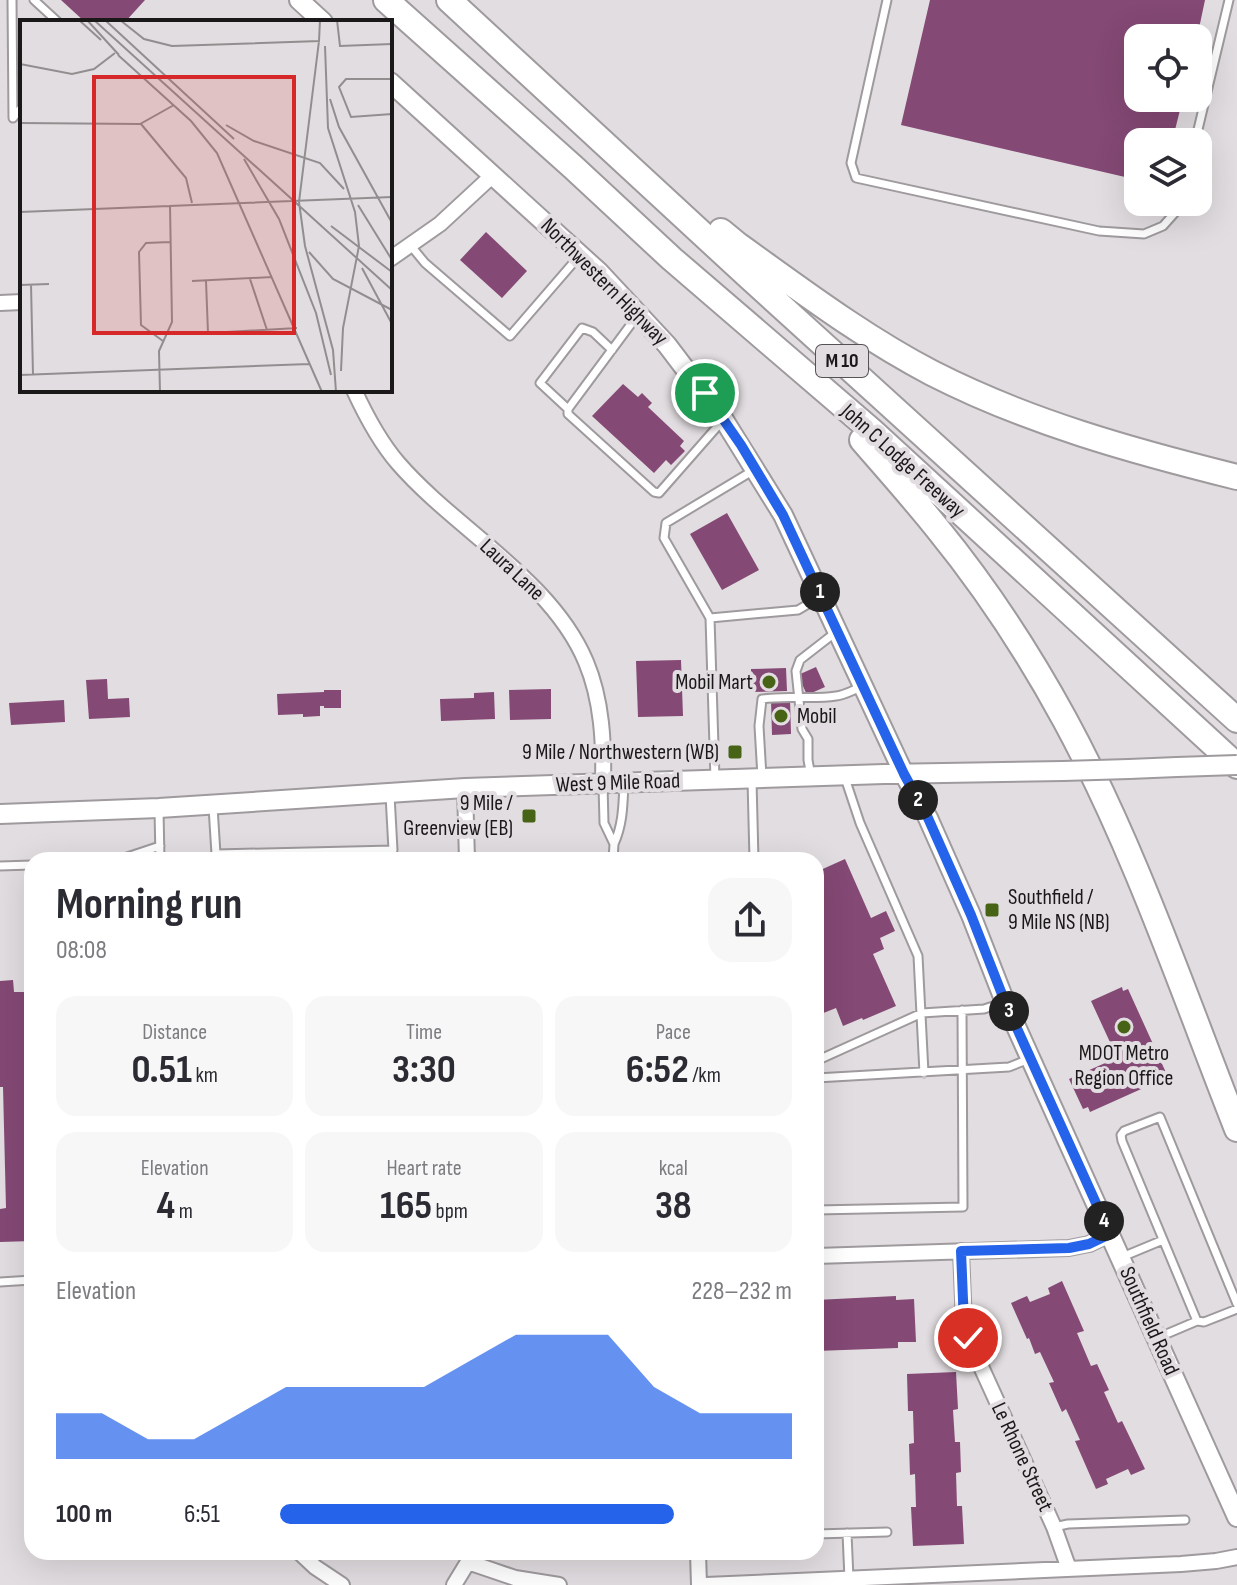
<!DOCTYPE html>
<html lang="en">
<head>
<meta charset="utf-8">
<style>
	:root { --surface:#fff; --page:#f7f7f7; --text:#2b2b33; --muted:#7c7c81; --accent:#2563eb }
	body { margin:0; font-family:"Sofia Sans Condensed",sans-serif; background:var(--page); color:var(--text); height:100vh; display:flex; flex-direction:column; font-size:30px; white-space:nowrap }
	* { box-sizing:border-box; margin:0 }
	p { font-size:26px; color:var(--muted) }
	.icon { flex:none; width:44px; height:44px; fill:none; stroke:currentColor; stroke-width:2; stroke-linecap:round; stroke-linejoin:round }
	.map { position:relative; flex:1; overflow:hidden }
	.sheet { position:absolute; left:24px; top:852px; width:800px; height:708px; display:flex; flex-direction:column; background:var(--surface); border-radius:24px; box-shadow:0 8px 32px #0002 }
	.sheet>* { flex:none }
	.controls { position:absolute; left:1124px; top:24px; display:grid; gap:16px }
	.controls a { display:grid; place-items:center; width:88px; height:88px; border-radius:16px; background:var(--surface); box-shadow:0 8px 32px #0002; font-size:40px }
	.pin { position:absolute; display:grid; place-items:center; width:68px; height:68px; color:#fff; margin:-34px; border:4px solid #fff; border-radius:50%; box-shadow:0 2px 8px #0007 }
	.km { position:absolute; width:40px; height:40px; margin:-20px; border-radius:50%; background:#222; color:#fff; font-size:22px; line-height:40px; text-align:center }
	.round { display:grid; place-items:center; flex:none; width:84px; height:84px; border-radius:24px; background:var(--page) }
	.head { display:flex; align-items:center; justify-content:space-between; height:136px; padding:0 32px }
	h1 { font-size:44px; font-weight:700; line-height:60px }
	.stats { display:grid; grid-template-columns:repeat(3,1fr); gap:12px; height:136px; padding:8px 32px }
	.stats div { display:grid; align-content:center; border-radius:20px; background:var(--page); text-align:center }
	.stats b { font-size:40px; font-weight:700 }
	.stats small { font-size:22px; font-weight:400 }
	.stats p { font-size:22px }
	.chart { height:224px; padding:16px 32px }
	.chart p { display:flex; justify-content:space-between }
	.chart svg { width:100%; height:144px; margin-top:8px; fill:var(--accent); opacity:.7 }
	ul { padding:0 32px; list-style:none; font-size:26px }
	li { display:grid; grid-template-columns:128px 96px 1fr; align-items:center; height:60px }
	li i { height:20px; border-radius:10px; background:var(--accent) }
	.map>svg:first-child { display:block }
</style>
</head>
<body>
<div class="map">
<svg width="1237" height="1585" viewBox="0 0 1237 1585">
	<rect width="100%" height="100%" fill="#e2dde0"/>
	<path fill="#844975" d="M61 0H145L125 22H85Z
		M930 0H1205L1197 38H1138V98H1183L1172 142H1138V180L901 125Z
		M486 232 527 271 502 298 460 260Z
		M623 384 638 397 642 393 652 403 648 407 684 441 680 446 685 451 671 465 666 460 654 473 592 416Z
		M727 513 759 570 722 590 690 534Z
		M681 660 683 716 638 717 636 661Z
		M816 667 825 687 807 695 798 675Z
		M786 668 787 691 751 692V669Z
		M107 679 108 699 129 698 130 717 89 719 86 680Z
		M551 689V719L510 720 509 690Z
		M324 690H341V708H324V706H320V716L303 717V714L278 715 277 694 324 692Z
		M494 692 495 719 441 721 440 699 474 698V693Z
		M790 699 791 734 772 735 771 700Z
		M64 700 65 722 11 725 9 703Z
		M845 859 871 918 886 911 895 931 880 938 884 949 873 954 896 1006 863 1020 862 1018 843 1026 836 1008 816 1016V872Z
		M13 980 14 992H32V1241L0 1242V1209L6 1208 3 1087H0V981Z
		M1122 987 1123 991 1128 989 1168 1077 1090 1112 1088 1107 1083 1109 1069 1079 1112 1060 1115 1053 1091 1001Z
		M1062 1281 1084 1331 1077 1333 1091 1366 1097 1364 1109 1390 1104 1392 1118 1423 1122 1421 1145 1469 1131 1475 1128 1469 1106 1479 1108 1484 1096 1489 1075 1441 1080 1440 1066 1409 1062 1412 1049 1383 1054 1382 1040 1352 1035 1354 1029 1338 1027 1339 1011 1303 1027 1296 1030 1302 1050 1294 1048 1288Z
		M896 1296V1300L914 1299 916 1342H898V1348L816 1351V1300Z
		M956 1372 958 1409 953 1410 955 1442H960L961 1472 956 1473 957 1506H962L964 1544 913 1546 911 1507H916L915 1474 910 1475 909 1444 914 1443 913 1411H908L907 1374Z"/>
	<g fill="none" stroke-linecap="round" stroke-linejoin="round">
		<g stroke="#9e9a9d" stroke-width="11">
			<path id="lane" d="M12 0 13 118 22 107
				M34 0 58 22
				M887 0 851 163 856 178 1099 231 1144 234 1163 226 1180 207 1181 202
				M1195 142 1229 0
				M411 246 425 263 510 336 580 255
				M637 316 568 409V414L654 492 659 493 723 420
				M568 409 540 383 582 328 593 332 612 350
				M710 618 798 610 820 597
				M811 776 808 760V739L802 729 796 671 800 660 836 632
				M762 777 759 726 762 699C787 695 811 700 836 696 845 695 853 690 861 687
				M845 778 860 823 918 956 924 1073
				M715 779 710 618 664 538 666 523 754 470
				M752 780 754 860
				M603 785 604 823 614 844C623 824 623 805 624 783
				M213 807 216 854 393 850 390 795
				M159 810 160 860
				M118 860 160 846
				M613 860 614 844
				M0 866 32 865
				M816 1061 922 1013 984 1009 1002 1003
				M816 1078 1009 1067 1029 1059
				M816 1210 963 1207 962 1010
				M1122 1257 1163 1240
				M0 1282 32 1280
				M1197 1321 1122 1141 1121 1135 1124 1131 1160 1117 1237 1304
				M1157 1338 1197 1321 1204 1322 1237 1309
				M1054 1527 1068 1524 1185 1520
				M847 1533 849 1579
				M816 1534 887 1532"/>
		</g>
		<g stroke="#9e9a9d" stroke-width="18">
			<path id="street" d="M390 259 440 224 493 175
				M0 303 22 302
				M354 390C366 416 379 441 398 463 455 529 552 580 586 662 602 700 604 743 603 783
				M465 788 467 860
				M961 1251 964 1324 968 1338 1054 1527 1069 1569
				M816 1256 1069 1248 1089 1244 1110 1234
				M299 1552 315 1567 342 1585
				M698 1552 699 1585
				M468 1562 515 1578 559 1585
				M454 1585 468 1562 471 1552
				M706 1585 1181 1564 1216 1561 1237 1557"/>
		</g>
		<g stroke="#9e9a9d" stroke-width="22">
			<path id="secondary" d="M299 0 323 22
				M390 82 599 272 667 345 724 420 783 515 904 774 928 818 971 915 1005 1002 1237 1517
				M1129 769 1177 767
				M0 814 159 808 465 788 884 774 1063 771"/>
		</g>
		<g stroke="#9e9a9d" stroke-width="28">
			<path id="highway" d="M386 0 573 167 672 259 871 430 1237 766
				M449 0 749 277 1237 720
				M721 231 738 245C801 290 863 337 932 373 1028 422 1132 451 1237 477
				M862 440C887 469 913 498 937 528 986 588 1028 652 1065 720 1135 849 1183 992 1237 1129"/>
		</g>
		<use href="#lane" stroke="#fff" stroke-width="7"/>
		<use href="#street" stroke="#fff" stroke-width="14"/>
		<use href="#secondary" stroke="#fff" stroke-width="18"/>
		<use href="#highway" stroke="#fff" stroke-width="24"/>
		<g stroke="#9e9a9d" stroke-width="22" stroke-linecap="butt">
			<path id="secondary-bridge" d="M1177 767 1237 765
				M1063 771 1129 769"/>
		</g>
		<use href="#secondary-bridge" stroke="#fff" stroke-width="18"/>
	</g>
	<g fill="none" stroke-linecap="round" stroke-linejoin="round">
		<g stroke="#fff" stroke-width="16">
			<path id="route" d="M705 393 741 445 783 515 904 774 928 818 971 915 1005 1002 1110 1234 1089 1244 1069 1248 961 1251 964 1324 968 1338"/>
		</g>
		<use href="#route" stroke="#2563eb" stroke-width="10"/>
	</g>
	<g fill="#476316" stroke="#e2dde0" stroke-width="3">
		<circle cx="769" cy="682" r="8"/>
		<circle cx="781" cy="716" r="8"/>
		<rect x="727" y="744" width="16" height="16" rx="4"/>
		<rect x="521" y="808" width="16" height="16" rx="4"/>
		<rect x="984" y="902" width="16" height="16" rx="4"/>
		<circle cx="1124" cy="1027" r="8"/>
	</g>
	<g text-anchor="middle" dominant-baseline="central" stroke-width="8" stroke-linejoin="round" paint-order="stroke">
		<rect fill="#e2dde0" stroke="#565355" stroke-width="2" x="816" y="345" width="52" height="32" rx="6"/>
		<g font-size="20" font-weight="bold" fill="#1a1819">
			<text x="842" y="361">M 10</text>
		</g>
		<g font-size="22" fill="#1a1819" stroke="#e2dde0">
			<text transform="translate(604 282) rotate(45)">Northwestern Highway</text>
			<text transform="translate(903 461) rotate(42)">John C Lodge Freeway</text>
			<text transform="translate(512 570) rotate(43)">Laura Lane</text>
			<text transform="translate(618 783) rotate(-2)">West 9 Mile Road</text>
			<text transform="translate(1149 1321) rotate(66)">Southfield Road</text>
			<text transform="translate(1022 1457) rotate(65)">Le Rhone Street</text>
		</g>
		<g font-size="22" fill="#1a1819" stroke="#e2dde0" text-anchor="end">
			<text x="753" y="682">Mobil Mart</text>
			<text x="797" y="716" text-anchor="start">Mobil</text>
			<text x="719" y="752">9 Mile / Northwestern (WB)</text>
			<text x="513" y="803">9 Mile /<tspan x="513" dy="25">Greenview (EB)</tspan></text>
			<text x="1008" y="897" text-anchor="start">Southfield /<tspan x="1008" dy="25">9 Mile NS (NB)</tspan></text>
			<text x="1124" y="1053" text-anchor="middle">MDOT Metro<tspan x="1124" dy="25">Region Office</tspan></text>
		</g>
	</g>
	<g transform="translate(20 20)">
		<rect width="372" height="372" fill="#e2dde0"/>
		<path fill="none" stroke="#928e90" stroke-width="2" d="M59 0 81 20M67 0 99 35M74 0 372 270M85 0 214 119M100 0 124 19 152 26 299 21 300 0M317 0 320 26 372 24M299 21 279 182 285 226 313 330 316 372M305 26 308 108 335 192 339 226 323 308 321 351M98 35 171 101 197 133 302 372M0 44 52 54 74 49 95 33M372 59H326L319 67 331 97 372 94M310 79 319 107 372 203M0 103 120 104 154 85M121 104 166 158 172 183M206 105 234 121 300 143 324 169M224 139 259 199 296 293 311 355M338 185 372 240M0 192 372 177M311 206 372 252M289 232 313 259 372 290M342 248 372 304M230 259 247 310M172 261 252 257M186 261 188 313M11 264 13 355M0 265 29 264M173 314 277 308M143 321 121 305 119 232 126 223 150 222M0 355 289 344M140 372 139 331 152 302 150 185"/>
		<path fill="#d62828" fill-opacity="0.15" stroke="#d62828" stroke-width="4" d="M74 57H274V313H74Z"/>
		<rect width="372" height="372" fill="none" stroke="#1a1819" stroke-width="4"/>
	</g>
</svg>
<div class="controls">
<a><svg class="icon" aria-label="locate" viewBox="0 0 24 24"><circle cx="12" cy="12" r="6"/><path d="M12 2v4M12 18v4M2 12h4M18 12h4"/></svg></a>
<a><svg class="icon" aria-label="layers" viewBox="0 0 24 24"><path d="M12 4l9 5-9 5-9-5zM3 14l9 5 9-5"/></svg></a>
</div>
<div class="pin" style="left:705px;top:393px;background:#1e9e55"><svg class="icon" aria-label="arrive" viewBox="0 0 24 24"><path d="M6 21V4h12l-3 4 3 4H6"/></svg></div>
<div class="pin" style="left:968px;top:1338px;background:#d93025"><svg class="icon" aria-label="check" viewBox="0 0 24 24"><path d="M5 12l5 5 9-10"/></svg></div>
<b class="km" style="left:820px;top:592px">1</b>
<b class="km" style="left:918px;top:800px">2</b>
<b class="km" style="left:1009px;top:1011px">3</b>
<b class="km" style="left:1104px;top:1221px">4</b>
<section class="sheet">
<div class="head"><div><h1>Morning run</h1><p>08:08</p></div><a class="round"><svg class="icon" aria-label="share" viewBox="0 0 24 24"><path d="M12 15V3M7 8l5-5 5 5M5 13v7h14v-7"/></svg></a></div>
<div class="stats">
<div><p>Distance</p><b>0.51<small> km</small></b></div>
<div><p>Time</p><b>3:30</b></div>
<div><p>Pace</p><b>6:52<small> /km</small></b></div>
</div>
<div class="stats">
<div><p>Elevation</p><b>4<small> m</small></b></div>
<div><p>Heart rate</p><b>165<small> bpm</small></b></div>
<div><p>kcal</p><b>38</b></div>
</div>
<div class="chart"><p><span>Elevation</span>228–232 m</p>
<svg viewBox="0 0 160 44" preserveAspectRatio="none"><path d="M0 44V30L10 30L20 38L30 38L40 30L50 22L60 22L70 22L80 22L90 14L100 6L110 6L120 6L130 22L140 30L150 30L160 30V44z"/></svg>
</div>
<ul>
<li><b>100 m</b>6:51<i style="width:77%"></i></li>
</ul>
</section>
</div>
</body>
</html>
